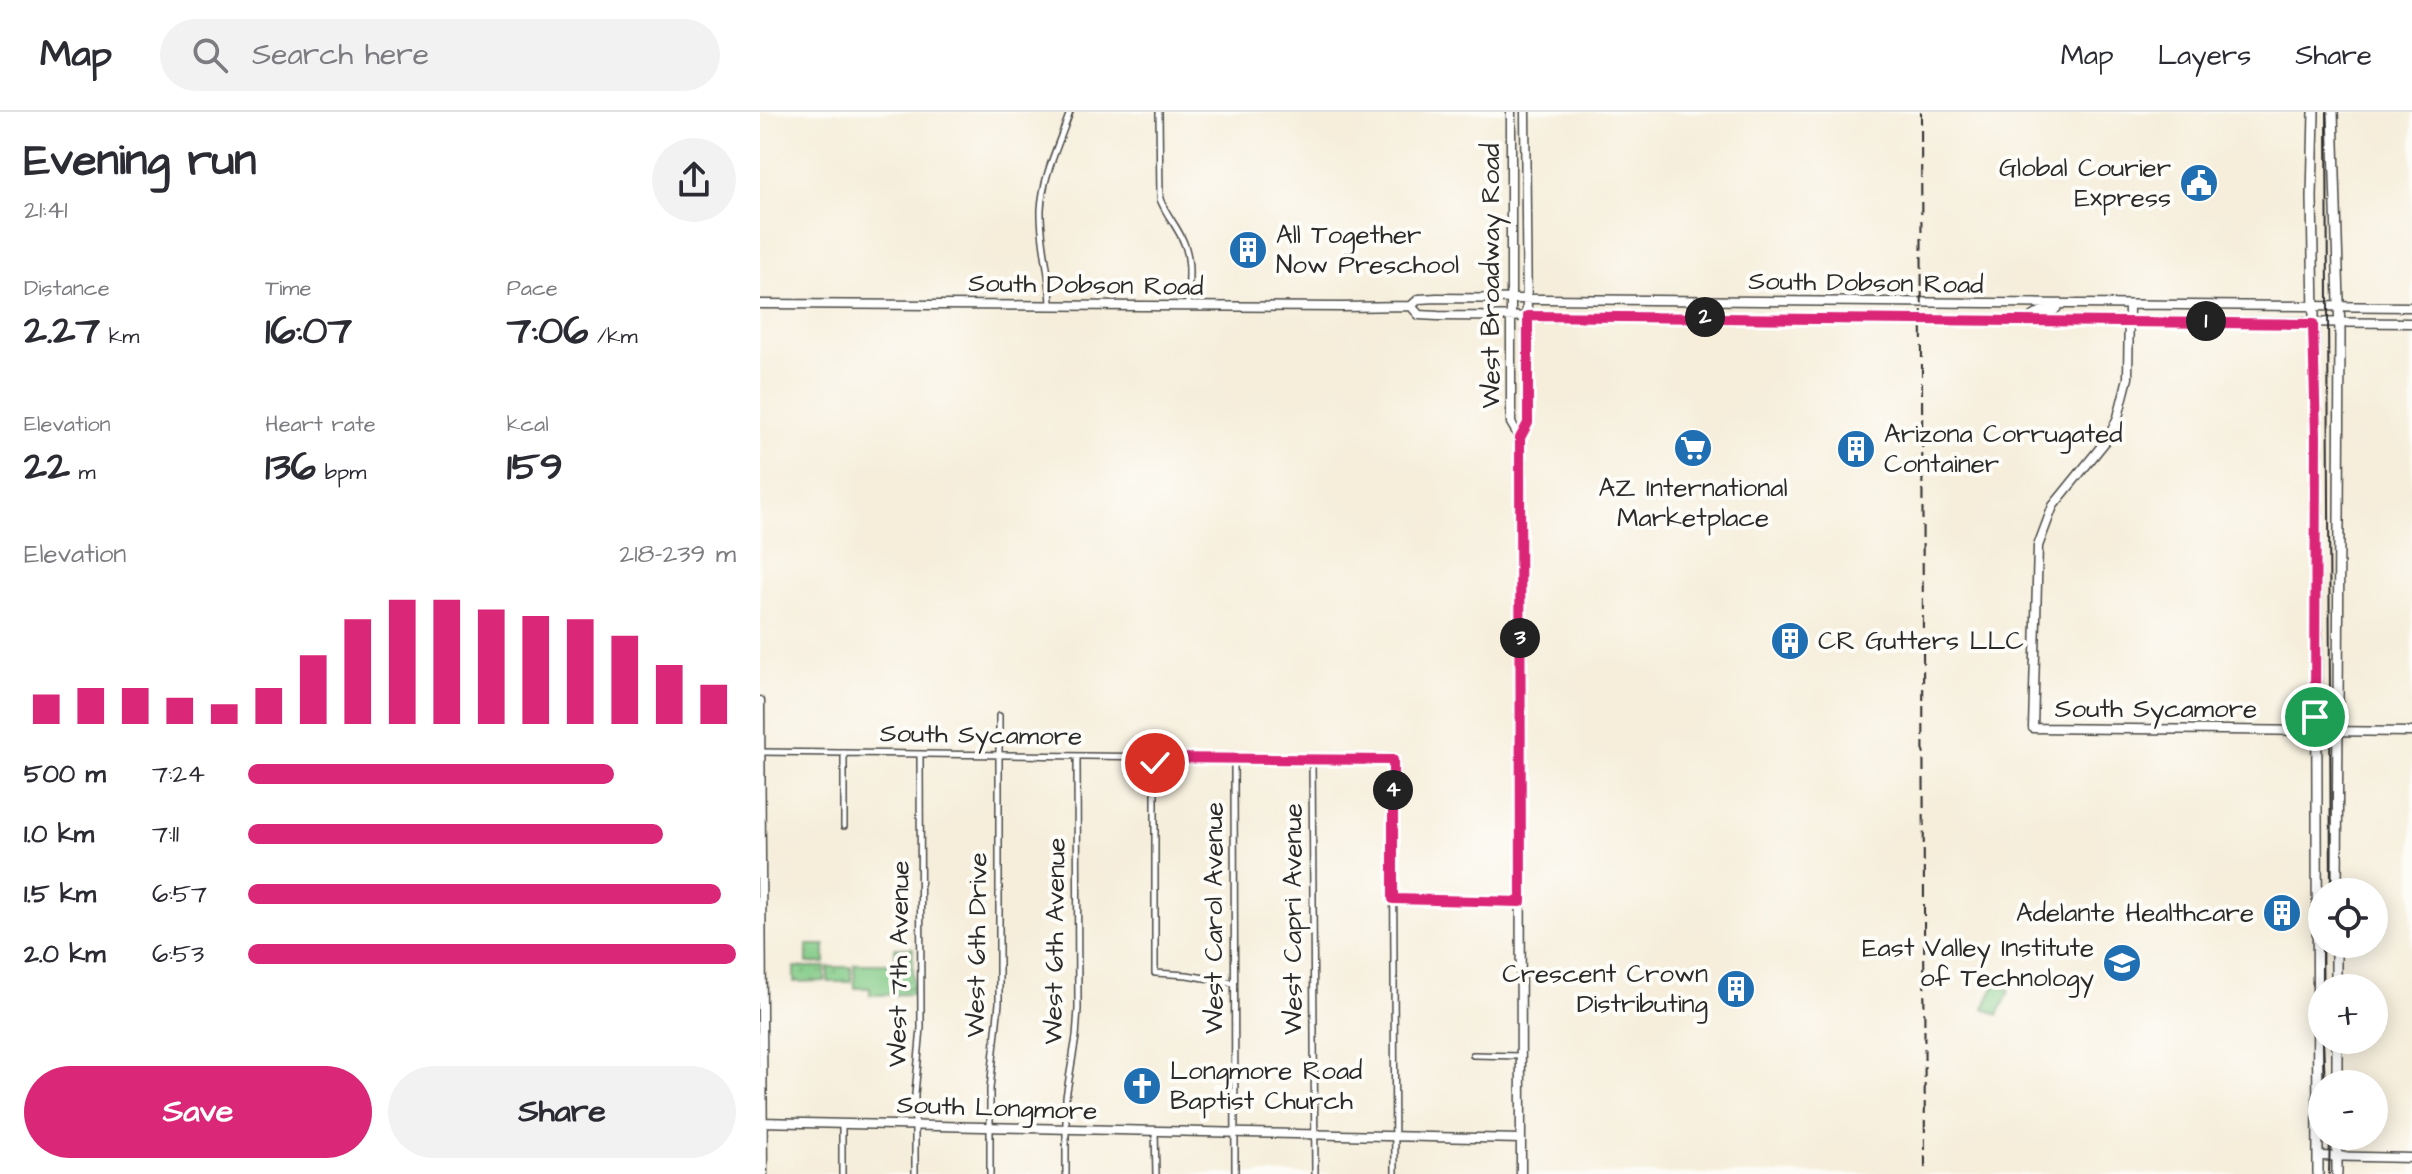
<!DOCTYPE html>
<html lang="en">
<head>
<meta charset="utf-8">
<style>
	:root { --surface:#fff; --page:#f2f2f3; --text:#2b2b33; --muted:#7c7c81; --line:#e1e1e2; --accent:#db2777 }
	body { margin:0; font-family:"Architects Daughter",sans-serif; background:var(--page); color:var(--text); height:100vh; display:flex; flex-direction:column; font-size:30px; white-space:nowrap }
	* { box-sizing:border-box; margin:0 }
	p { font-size:26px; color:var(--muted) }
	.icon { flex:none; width:44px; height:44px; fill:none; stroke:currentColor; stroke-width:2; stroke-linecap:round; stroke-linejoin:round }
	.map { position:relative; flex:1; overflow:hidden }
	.side { display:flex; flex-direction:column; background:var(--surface); width:760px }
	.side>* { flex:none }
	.buttons { position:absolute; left:1548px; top:766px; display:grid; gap:16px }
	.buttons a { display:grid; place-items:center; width:80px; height:80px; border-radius:50%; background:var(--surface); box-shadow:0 4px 20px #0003; font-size:40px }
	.pin { position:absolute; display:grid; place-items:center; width:68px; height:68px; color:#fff; margin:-34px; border:4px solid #fff; border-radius:50%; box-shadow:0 2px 8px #0007 }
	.km { position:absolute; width:40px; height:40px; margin:-20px; border-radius:50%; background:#222; color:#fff; font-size:22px; line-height:40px; text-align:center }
	.round { display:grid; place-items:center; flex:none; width:84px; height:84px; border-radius:42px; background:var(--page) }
	.overview { display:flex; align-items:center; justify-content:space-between; height:136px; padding:0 24px }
	h1 { font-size:44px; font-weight:700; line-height:60px }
	.metrics { display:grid; grid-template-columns:repeat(3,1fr); gap:12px; height:136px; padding:8px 24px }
	.metrics div { display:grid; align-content:center }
	.metrics b { font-size:40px; font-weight:700 }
	.metrics small { font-size:22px; font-weight:400 }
	.metrics p { font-size:22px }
	.chart { height:224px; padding:16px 24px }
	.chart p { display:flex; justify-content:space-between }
	.chart svg { width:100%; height:144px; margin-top:8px; stroke:var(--accent); stroke-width:6 }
	.action { display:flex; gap:16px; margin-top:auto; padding:16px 24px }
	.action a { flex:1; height:92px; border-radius:48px; background:var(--accent); color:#fff; font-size:32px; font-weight:700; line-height:92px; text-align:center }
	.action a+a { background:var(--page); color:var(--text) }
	ul { padding:0 24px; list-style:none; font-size:26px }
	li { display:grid; grid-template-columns:128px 96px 1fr; align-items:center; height:60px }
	li i { height:20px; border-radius:10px; background:var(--accent) }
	header { display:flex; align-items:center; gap:48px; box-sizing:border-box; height:112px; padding:0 40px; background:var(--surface); border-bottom:2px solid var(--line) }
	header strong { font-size:38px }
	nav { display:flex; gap:44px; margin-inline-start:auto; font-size:28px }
	.search { width:560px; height:72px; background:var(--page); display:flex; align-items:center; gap:20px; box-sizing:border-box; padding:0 28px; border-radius:44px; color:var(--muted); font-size:30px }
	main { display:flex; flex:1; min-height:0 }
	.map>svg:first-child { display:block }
</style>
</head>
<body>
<header>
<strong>Map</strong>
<div class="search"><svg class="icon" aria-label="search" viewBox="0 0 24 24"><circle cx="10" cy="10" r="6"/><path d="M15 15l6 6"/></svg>Search here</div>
<nav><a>Map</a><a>Layers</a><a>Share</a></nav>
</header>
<main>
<section class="side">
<div class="overview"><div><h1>Evening run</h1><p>21:41</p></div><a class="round"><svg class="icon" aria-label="share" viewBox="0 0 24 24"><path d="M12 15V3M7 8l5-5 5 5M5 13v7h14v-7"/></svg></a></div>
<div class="metrics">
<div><p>Distance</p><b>2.27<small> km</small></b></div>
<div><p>Time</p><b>16:07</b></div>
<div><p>Pace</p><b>7:06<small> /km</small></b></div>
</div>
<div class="metrics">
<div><p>Elevation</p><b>22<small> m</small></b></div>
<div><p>Heart rate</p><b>136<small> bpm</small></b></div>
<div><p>kcal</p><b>159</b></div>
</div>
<div class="chart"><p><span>Elevation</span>218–239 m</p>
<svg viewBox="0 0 160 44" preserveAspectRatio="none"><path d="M5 44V35M15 44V33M25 44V33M35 44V36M45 44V38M55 44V33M65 44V23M75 44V12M85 44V6M95 44V6M105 44V9M115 44V11M125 44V12M135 44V17M145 44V26M155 44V32"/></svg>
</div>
<ul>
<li><b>500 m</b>7:24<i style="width:75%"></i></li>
<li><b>1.0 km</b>7:11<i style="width:85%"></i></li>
<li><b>1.5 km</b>6:57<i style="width:97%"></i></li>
<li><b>2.0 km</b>6:53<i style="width:100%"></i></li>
</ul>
<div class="action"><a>Save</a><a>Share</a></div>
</section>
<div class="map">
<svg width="1652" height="1062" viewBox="0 0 1652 1062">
	<defs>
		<pattern id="grass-dots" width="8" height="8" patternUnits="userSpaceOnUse" patternTransform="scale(2)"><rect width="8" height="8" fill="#83cb87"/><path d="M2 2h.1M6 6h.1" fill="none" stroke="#71ae75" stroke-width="1.8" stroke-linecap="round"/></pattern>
	</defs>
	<rect width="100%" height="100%" fill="#fdfcf7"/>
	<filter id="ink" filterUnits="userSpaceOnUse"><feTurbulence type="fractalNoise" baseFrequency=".0125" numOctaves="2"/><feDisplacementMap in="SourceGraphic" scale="16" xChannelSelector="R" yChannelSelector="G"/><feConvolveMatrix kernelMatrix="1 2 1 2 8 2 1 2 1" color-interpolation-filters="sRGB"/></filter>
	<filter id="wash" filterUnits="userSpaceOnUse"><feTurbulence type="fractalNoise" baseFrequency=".006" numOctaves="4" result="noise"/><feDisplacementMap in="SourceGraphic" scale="32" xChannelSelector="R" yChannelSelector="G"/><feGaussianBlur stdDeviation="1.8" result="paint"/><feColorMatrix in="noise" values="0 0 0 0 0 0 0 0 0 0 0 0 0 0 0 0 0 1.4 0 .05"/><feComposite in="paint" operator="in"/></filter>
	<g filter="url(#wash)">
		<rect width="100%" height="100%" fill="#f6eedb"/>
		<path fill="url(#grass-dots)" stroke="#577b59" stroke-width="2" d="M135 836H153V876H136Z
			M34 855H65V869L34 870Z
			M68 855H91V870H68Z"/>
		<path fill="#83cb87" stroke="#577b59" stroke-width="2" d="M47 833H65V851H47Z
			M94 852H134L135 876H153V882L110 883V876H95Z
			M1236 871 1250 878 1238 903 1224 896Z"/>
	</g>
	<g filter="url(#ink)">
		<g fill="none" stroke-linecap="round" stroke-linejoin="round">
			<g stroke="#494845" stroke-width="8">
				<path id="street" d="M399 0 400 87C406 103 418 115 424 131 432 150 428 174 428 194
					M291 192C290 160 280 129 281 97 283 63 299 32 310 0
					M0 640 633 648 635 1062
					M395 646V861L427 863 474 871
					M474 647 475 1062
					M552 647 555 1062
					M84 714V641
					M633 787 761 790
					M713 943 760 944
					M395 1020 396 1062
					M82 1062V1011
					M155 1062V982L161 916 160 642
					M230 1062V977L239 891V604
					M306 1062V985L316 925 318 897 317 644"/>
			</g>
			<g stroke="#494845" stroke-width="11">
				<path id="secondary" d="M751 0V311L760 326
					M0 192 582 195 651 194 659 187 677 186 1652 195
					M1369 193 1368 266 1358 305 1349 325 1293 394 1278 434 1273 616 1652 620
					M651 194 659 203 678 204 1652 211
					M1271 206 1280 200 1294 199 1299 193
					M0 589 3 1062
					M0 1010 761 1027
					M1558 1044 1652 1046
					M761 1062 760 326 768 311 765 0"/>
			</g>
			<g stroke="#494845" stroke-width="12">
				<path id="primary" d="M1554 0 1552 85 1556 324 1558 1062
					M1573 0 1580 221 1577 780
					M1576 832V876
					M1577 928V972
					M1577 1024V1062"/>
			</g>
			<use href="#street" stroke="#fff" stroke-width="5"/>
			<use href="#secondary" stroke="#fff" stroke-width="8"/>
			<use href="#primary" stroke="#fff" stroke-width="9"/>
			<path stroke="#2b2b2b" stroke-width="2" d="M1567 0 1571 780
				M1562 876V832
				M1563 928 1565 972
				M1569 1062 1570 1024"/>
			<path stroke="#2b2b2b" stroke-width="2" stroke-dasharray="12 6" stroke-linecap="butt" d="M1161 0 1165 1062"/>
		</g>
	</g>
	<g fill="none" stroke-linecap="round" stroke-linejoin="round" filter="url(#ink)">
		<g stroke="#fff" stroke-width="16">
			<path id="route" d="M395 651V646L633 648V787L761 790 760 326 768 311V204L1553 212 1556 324 1555 605"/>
		</g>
		<use href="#route" stroke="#db2777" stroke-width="10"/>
	</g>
	<defs>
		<g id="civic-disc" transform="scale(2)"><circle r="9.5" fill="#1f6fb2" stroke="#fdfcf7"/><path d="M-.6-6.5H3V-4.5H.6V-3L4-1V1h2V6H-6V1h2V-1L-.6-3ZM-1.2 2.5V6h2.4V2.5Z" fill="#fff"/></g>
		<g id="building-disc" transform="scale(2)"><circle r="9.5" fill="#1f6fb2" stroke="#fdfcf7"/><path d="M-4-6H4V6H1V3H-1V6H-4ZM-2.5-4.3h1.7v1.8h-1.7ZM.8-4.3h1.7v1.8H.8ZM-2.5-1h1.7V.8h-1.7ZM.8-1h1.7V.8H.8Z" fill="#fff"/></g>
		<g id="supermarket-disc" transform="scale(2)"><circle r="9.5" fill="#1f6fb2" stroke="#fdfcf7"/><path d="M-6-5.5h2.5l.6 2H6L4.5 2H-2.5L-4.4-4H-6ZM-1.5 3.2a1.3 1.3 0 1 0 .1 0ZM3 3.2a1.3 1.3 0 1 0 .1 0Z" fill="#fff"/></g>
		<g id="school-disc" transform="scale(2)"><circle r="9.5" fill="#1f6fb2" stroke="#fdfcf7"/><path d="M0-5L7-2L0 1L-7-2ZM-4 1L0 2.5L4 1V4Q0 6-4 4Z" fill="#fff"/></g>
		<g id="church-disc" transform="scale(2)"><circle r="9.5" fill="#1f6fb2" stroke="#fdfcf7"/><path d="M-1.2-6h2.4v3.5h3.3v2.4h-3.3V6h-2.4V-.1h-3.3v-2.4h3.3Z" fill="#fff"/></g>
	</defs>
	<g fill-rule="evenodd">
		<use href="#civic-disc" x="1439" y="71"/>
		<use href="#building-disc" x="488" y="138"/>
		<use href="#supermarket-disc" x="933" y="336"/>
		<use href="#building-disc" x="1096" y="337"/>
		<use href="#building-disc" x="1030" y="529"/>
		<use href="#building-disc" x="1522" y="801"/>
		<use href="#school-disc" x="1362" y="851"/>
		<use href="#building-disc" x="976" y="877"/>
		<use href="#church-disc" x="382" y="974"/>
	</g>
	<g text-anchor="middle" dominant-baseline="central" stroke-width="8" stroke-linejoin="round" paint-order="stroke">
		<g font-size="26" fill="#2b2b2b" stroke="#fdfcf7" text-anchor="end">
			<text x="1411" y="56">Global Courier<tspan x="1411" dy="30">Express</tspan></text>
			<text x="516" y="123" text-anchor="start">All Together<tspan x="516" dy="30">Now Preschool</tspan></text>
			<text x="1124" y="322" text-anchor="start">Arizona Corrugated<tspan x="1124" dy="30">Container</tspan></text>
			<text x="933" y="376" text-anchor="middle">AZ International<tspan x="933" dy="30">Marketplace</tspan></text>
			<text x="1058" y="529" text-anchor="start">CR Gutters LLC</text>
			<text x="1494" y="801">Adelante Healthcare</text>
			<text x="1334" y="836">East Valley Institute<tspan x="1334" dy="30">of Technology</tspan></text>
			<text x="948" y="862">Crescent Crown<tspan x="948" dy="30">Distributing</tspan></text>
			<text x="410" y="959" text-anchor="start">Longmore Road<tspan x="410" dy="30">Baptist Church</tspan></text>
		</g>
		<g font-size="26" fill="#2b2b2b" stroke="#fdfcf7">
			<text transform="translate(731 164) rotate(-90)">West Broadway Road</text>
			<text transform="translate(1106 171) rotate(1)">South Dobson Road</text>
			<text transform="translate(326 173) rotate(1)">South Dobson Road</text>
			<text x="1396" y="597">South Sycamore</text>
			<text transform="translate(221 623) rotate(1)">South Sycamore</text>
			<text transform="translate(454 806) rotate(-90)">West Carol Avenue</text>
			<text transform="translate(533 807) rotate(-90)">West Capri Avenue</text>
			<text transform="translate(295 829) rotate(-89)">West 6th Avenue</text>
			<text transform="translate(217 833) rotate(-89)">West 6th Drive</text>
			<text transform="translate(139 852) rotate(-89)">West 7th Avenue</text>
			<text transform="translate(237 996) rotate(2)">South Longmore</text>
		</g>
	</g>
</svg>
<div class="buttons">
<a><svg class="icon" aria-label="locate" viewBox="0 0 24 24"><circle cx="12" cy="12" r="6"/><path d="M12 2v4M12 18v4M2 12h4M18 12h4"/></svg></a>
<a>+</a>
<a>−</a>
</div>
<div class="pin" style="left:1555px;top:605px;background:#1e9e55"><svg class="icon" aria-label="arrive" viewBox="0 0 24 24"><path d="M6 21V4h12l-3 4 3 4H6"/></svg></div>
<div class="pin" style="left:395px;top:651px;background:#d93025"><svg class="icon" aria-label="check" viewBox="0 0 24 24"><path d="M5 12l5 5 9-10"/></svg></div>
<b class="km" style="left:1446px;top:209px">1</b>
<b class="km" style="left:945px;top:205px">2</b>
<b class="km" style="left:760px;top:526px">3</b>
<b class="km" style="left:633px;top:678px">4</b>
</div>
</main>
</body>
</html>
